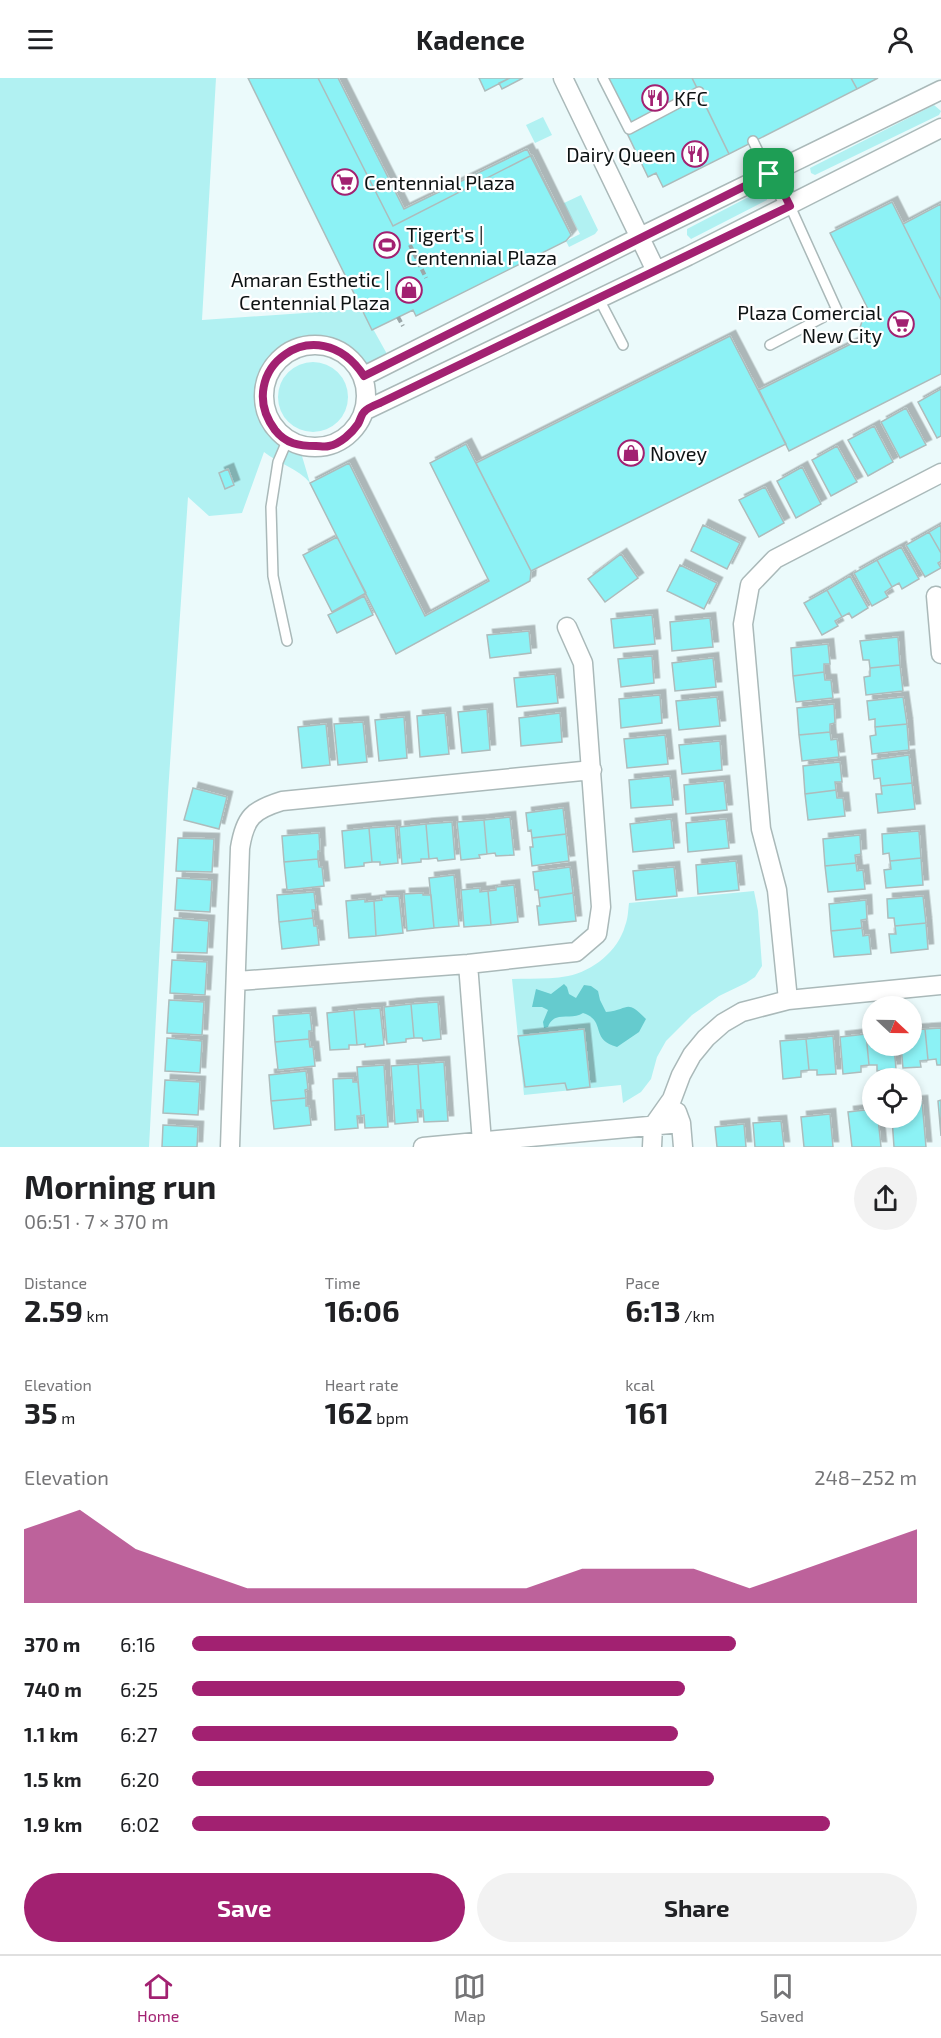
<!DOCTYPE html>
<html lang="en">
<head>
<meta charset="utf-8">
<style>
	:root { --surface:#fff; --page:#f2f2f2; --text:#202124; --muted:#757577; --line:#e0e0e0; --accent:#a22171 }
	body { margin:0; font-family:"Exo 2",sans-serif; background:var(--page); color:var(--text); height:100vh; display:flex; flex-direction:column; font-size:22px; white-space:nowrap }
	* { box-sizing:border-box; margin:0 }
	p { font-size:20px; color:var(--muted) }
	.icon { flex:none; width:33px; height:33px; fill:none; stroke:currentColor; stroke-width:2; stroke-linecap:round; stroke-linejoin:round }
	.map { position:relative; height:1069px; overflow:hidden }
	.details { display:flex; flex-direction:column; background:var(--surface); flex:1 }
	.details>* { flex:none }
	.needle { width:39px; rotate:112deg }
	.fabs { position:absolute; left:862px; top:918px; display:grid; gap:12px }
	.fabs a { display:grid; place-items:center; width:60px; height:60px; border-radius:50%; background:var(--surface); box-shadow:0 3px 9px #0003; font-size:30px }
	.pin { position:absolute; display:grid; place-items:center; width:51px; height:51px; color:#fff; margin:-26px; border-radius:12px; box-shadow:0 3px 9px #0006 }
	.round { display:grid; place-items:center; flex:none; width:63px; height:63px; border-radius:32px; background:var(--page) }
	.headline { display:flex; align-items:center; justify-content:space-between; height:102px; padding:0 24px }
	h1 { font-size:33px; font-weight:700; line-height:45px }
	.metrics { display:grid; grid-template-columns:repeat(3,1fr); gap:9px; height:102px; padding:6px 24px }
	.metrics div { display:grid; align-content:center }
	.metrics b { font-size:30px; font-weight:700 }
	.metrics small { font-size:16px; font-weight:400 }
	.metrics p { font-size:16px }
	.chart { height:168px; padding:12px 24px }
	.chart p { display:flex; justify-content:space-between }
	.chart svg { width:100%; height:108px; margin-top:6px; fill:var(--accent); opacity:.7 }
	.cta { display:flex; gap:12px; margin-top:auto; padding:12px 24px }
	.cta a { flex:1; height:69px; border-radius:36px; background:var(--accent); color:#fff; font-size:24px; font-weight:700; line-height:69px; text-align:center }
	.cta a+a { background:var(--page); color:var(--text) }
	ul { padding:0 24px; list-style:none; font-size:20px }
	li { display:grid; grid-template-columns:96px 72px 1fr; align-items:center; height:45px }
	li i { height:15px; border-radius:8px; background:var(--accent) }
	header { display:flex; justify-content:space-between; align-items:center; height:78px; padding:0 24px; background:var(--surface); font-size:27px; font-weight:700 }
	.menu { display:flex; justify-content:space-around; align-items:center; height:84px; border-top:2px solid var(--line); background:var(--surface); font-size:16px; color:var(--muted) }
	.menu a { display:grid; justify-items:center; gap:3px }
	.menu .selected { color:var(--accent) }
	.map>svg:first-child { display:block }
</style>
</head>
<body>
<header><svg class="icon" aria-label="menu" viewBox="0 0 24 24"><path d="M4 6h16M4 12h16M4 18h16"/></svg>Kadence<svg class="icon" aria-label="person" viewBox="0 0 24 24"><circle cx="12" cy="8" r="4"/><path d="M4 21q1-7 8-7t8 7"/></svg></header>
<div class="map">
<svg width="941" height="1069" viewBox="0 0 941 1069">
	<defs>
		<filter id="shadow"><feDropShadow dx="5.5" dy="-5.5" stdDeviation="0" flood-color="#0004"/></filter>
	</defs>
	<rect width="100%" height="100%" fill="#ebfafb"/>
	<path fill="#b1f1f2" d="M0 0H216L202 242 362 231 392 285 364 298C303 207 211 335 299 368L310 405C299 391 278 385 264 374L242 435 209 438 188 419 168 715 149 1069H0Z
		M934 27 941 33 939 37 815 97 811 95 810 90Z
		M543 39 552 57 535 65 526 47Z
		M762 112 767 116V122L691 161 687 157V151Z
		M581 117 598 152 595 156 569 169 566 163 580 156 564 125Z
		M278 319a35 35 0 1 1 70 0a35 35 0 1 1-70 0Z
		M754 813 758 833 762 888 755 899 746 905 719 918 692 937 666 963 657 979 651 1001 641 1014 623 1025 621 1007 524 1017 512 901C530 900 550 902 568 898 593 893 618 873 625 848 628 841 628 833 629 825Z"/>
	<path fill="#65cbce" d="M564 906 567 909 569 916 576 920 584 907 591 908 598 913 600 922 606 934C630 932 625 920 646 941L639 954 617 969C589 961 607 943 583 935 571 943 554 932 548 949L544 950 543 944 548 932 542 929H532L536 911 551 916Z"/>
	<path fill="#8cf2f5" stroke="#adbcbc" stroke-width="1.5" filter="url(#shadow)" d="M248 0H318L393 148 532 77 571 157 566 163 416 238 413 232 372 252Z
		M248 0H338L404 131 527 71 571 157 566 163 416 238 413 232 372 252Z
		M479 0H510L485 13Z
		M510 0H523L502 11 499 5Z
		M606 0H692L700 16 631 51Z
		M692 0H851L857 11 729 76Z
		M851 0H878L857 11Z
		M700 16 729 76 663 109 656 95 648 99 626 53Z
		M892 124 941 222V296L789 373 759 312 863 260 859 253 863 240 871 237 830 155Z
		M941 126V222L903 146Z
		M730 258 786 366 531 493 476 385Z
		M941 311V358L937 360 918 324Z
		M906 330 926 367 900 380 881 344Z
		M874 348 893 384 868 398 848 362Z
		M466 366 531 493 530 503 396 576 310 405 349 385 425 538 489 503 430 385Z
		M837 368 857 404 831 418 812 382Z
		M802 389 821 426 796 440 777 403Z
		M228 391 234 407 225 411 219 395Z
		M765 409 784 445 759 459 739 422Z
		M703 447 740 465 727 491 691 473Z
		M941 447V475L929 454Z
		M929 454 941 475V483L938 485 941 490 925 499 906 467Z
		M337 459 366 515 332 534 303 477Z
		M901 469 919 501 902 511 899 505 892 509 877 482Z
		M621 476 638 500 605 524 588 501Z
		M877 482 892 509 885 514 888 519 872 528 854 495Z
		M680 487 717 505 704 531 667 513Z
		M850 498 868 530 852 540 849 535 842 539 827 512Z
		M827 512 842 539 835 543 838 548 822 557 804 525Z
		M364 518 373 537 337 555 328 537Z
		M652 537 655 566 614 570 611 541Z
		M710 540 713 569 672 573 670 544Z
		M529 553 531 575 490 580 487 557Z
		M898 559 900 587 870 590 869 582H863L860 563Z
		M828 566 830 586H824V594L793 598 791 570Z
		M652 578 654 605 621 609 618 581Z
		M713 580 716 609 675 613 672 585Z
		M900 587 903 613 866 617 864 599 870 598V590Z
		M824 594 825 602H831L833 620 796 624 793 598Z
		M555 596 558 625 517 629 514 600Z
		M660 617 662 645 621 650 619 621Z
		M717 619 720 648 679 652 676 623Z
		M903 619 907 646 875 649V641L869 642 867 623Z
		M834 626 835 645 830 646V654L799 657 797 630Z
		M487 631 490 672 462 675 458 634Z
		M445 635 449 676 420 679 417 638Z
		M560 635 562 664 521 668 519 640Z
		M404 639 407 680 379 683 375 642Z
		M363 644 367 684 338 687 334 646Z
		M326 646 330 687 302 690 298 649Z
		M907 646 909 672 872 676 870 658 876 657 875 649Z
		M830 654 831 662 837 661 839 679 802 683 799 657Z
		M665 657 668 686 627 690 624 661Z
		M720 663 722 692 682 696 679 667Z
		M909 677 912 705 881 708 880 700 874 701 872 682Z
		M840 684 842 704H835L836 712 805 716 803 688Z
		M670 698 673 727 631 730 629 702Z
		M724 703 727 732 686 736 684 707Z
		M912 705 915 731 878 735 876 716H882L881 708Z
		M193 710 227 719 219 751 184 742Z
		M836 712 837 720H843L845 738 808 742 805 716Z
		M563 730 566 756 532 760 531 752 528 753 526 735Z
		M510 739 514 777 496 778 495 775 487 776 484 742Z
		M671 741 674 770 633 774 630 746Z
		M726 741 729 770 688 774 686 745Z
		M484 742 487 776 479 777 480 780 461 782 457 744Z
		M452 744 455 781 438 783 437 780 429 781 426 746Z
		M426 746 429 781H421V784L402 786 399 749Z
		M395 748 398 785 380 787V784H372L369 750Z
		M369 750 372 784 364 785V788L345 790 342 753Z
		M919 753 921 780 890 783 889 775 883 776 882 756Z
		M319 755 320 773H318V781L284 784 282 758Z
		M566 756 569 783 532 788 530 769H533L532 760Z
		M860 757 861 776 855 777 856 785 825 788 823 761Z
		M178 760 214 761 212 794 176 793Z
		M921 780 923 807 886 810 884 792 891 791 890 783Z
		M318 781 319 789H322L324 808 287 812 284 784Z
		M736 783 739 812 698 816 696 787Z
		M856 785 857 793 863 792 865 811 828 814 825 788Z
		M570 789 573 815 539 820 538 812H535L533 794Z
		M674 789 677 818 636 822 633 793Z
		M454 797 459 848 434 850 429 800Z
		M177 800 212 802 210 834 175 832Z
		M514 807 518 844 491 847 488 813 496 812V809Z
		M480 810V814L488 813 491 847 464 849 461 812Z
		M314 814 316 832H312L313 840 279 844 277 817Z
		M423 815V817H431L434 850 407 853 404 816Z
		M573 815 576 843 539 847 537 828H540L539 820Z
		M399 818 403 855 376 858 374 823 382 822 381 819Z
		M923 818 926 845 895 848 894 840H888L887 821Z
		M365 821V824L374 823 376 858 349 860 346 823Z
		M866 822 867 841 861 842 862 850 831 853 829 826Z
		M174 840 209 843 207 875 172 874Z
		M313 840 314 848H317L319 867 282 871 279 844Z
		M926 845 928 871 891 875 889 856H896L895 848Z
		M862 850 863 858 869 857 871 876 834 879 831 853Z
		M172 882 207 884 205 917 170 915Z
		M169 922 204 924 202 957 167 955Z
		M438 924 441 961 423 963 422 960H414L411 926Z
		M411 926 414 960 406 961V964L387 966 384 929Z
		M380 930 384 967 365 969V966L357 967 354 932Z
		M354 932 357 967H349V971L330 972 327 935Z
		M310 935 312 953H309V961L275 964 273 938Z
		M941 950V987H937L936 981 928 982 925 951Z
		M584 951 590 1009 567 1012 565 1005 525 1009 518 958Z
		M925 951 928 982 920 983 921 989 903 990 901 968H912V952Z
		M866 956 869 987 861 988V994L843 996 840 959Z
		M866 956H873V968H894L896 991 877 993V987H869Z
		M833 958 836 996 817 997V992H809L806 961Z
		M167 960 202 963 200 995 165 993Z
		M309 961 310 969H313L315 988 278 992 275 964Z
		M806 961 809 992 801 993V999L783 1001 780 963Z
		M444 984 448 1043 424 1044 423 1032H421L418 986Z
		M418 986 421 1032H417L418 1044 395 1046 391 988Z
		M384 987 388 1049 365 1050 364 1037 361 1038 357 989Z
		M306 993 308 1011 305 1012 306 1020 271 1023 269 997Z
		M353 1000V1004H358L361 1038H357L358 1050 335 1052 333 1001Z
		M165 1002 200 1004 198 1037 163 1035Z
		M306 1020V1028H309L311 1047 274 1051 271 1023Z
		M941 1022V1058L938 1023Z
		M922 1023 926 1069H894L892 1040H912V1024Z
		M873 1031V1040H878L881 1069H852L848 1034Z
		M830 1036 833 1069H804L801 1039Z
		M781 1043 784 1069H755L753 1045Z
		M744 1046 746 1069H717L715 1049Z
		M163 1047 198 1049 197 1069H162Z"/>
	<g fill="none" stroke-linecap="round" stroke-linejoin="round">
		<g stroke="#aab9b9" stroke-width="12">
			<path id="service" d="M603 0 629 51 699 14
				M753 63 769 96
				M599 221 623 267
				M770 267 837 232 790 128
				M287 363 278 384 271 429 273 498 287 563"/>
		</g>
		<g stroke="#aab9b9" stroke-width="21">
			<path id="minor" d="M563 0 656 193
				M773 94 790 128
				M264 318a51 51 0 1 1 102 0a51 51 0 1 1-102 0Z
				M364 298 640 159 941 12
				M364 333 688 178 941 50
				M936 518 941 576
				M468 886 482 1064
				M237 903 468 886 576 874 597 856 601 829 583 585 567 549
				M788 922 777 812 761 751 743 546 750 507 775 481 941 395
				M677 1034 681 1045 683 1069
				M230 1069 240 770C245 739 253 732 282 723L592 692
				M423 1069 681 1045
				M652 1069 653 1048 672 1021 681 997 692 977 706 960 723 945 742 934 788 922 941 907"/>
		</g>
		<path stroke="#9ba7a8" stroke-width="4" stroke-dasharray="6 3" stroke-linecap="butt" d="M410 167 426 200
			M398 239 403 248"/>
		<use href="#service" stroke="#fff" stroke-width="9"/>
		<use href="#minor" stroke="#fff" stroke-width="18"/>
	</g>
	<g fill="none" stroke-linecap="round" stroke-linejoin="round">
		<g stroke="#fff" stroke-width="12">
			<path id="route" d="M773 94 790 128 380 325C375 327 367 330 364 334 361 337 360 343 358 346 352 355 340 366 329 368 325 369 320 368 316 368 299 368 286 366 275 352 231 293 317 227 364 298Z"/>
		</g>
		<use href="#route" stroke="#a22171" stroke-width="8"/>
	</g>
	<defs>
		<g id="restaurant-ring" transform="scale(1.35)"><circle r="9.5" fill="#fff" stroke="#a22171" stroke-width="1.5"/><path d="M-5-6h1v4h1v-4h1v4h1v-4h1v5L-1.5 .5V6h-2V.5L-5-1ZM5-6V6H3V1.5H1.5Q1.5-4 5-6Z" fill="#a22171"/></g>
		<g id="supermarket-ring" transform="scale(1.35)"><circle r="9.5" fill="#fff" stroke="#a22171" stroke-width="1.5"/><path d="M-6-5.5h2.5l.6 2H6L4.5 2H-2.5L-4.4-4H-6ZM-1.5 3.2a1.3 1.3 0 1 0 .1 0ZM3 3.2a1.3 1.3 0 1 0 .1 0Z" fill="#a22171"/></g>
		<g id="stadium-ring" transform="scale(1.35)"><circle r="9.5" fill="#fff" stroke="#a22171" stroke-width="1.5"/><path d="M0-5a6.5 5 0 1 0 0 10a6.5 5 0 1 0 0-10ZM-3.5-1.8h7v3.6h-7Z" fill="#a22171"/></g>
		<g id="shop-ring" transform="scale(1.35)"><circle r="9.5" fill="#fff" stroke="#a22171" stroke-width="1.5"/><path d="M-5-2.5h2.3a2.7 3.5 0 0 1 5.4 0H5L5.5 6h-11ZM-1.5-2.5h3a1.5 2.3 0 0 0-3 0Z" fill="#a22171"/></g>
	</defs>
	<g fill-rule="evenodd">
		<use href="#restaurant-ring" x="655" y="20"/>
		<use href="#restaurant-ring" x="695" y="76"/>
		<use href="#supermarket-ring" x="345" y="104"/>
		<use href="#stadium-ring" x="387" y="167"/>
		<use href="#shop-ring" x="409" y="212"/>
		<use href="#supermarket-ring" x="901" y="246"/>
		<use href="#shop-ring" x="631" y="375"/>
	</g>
	<g text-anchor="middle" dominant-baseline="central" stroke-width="4.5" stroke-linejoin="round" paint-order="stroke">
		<g font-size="20" fill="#0d1213" stroke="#fff" text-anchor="start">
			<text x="674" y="20">KFC</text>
			<text x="676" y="76" text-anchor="end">Dairy Queen</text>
			<text x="364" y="104">Centennial Plaza</text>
			<text x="406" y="156">Tigert's |<tspan x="406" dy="23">Centennial Plaza</tspan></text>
			<text x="390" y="201" text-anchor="end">Amaran Esthetic |<tspan x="390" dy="23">Centennial Plaza</tspan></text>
			<text x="882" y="234" text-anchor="end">Plaza Comercial<tspan x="882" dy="23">New City</tspan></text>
			<text x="650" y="375">Novey</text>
		</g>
	</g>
</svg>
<div class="fabs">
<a><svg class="needle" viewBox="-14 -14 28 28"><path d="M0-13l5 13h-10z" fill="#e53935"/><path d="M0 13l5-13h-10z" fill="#757577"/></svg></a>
<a><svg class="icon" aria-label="locate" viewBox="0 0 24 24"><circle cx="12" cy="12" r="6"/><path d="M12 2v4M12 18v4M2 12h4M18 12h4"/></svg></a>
</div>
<div class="pin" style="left:769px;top:96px;background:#1e9e55"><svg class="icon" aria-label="arrive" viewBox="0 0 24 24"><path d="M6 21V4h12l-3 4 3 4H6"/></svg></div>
</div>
<section class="details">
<div class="headline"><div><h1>Morning run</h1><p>06:51 · 7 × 370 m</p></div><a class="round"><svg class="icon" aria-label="share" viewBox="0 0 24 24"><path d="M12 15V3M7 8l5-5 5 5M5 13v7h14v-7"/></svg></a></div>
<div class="metrics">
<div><p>Distance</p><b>2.59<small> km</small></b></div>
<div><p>Time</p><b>16:06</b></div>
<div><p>Pace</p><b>6:13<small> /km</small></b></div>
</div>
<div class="metrics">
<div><p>Elevation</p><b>35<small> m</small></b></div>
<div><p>Heart rate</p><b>162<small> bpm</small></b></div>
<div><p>kcal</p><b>161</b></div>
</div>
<div class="chart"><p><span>Elevation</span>248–252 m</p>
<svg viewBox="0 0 160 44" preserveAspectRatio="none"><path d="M0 44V14L10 6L20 22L30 30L40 38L50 38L60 38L70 38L80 38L90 38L100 30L110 30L120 30L130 38L140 30L150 22L160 14V44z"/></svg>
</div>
<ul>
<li><b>370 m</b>6:16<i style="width:75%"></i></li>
<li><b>740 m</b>6:25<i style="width:68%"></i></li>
<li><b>1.1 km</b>6:27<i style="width:67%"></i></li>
<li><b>1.5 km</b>6:20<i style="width:72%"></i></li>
<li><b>1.9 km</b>6:02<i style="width:88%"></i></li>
</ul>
<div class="cta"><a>Save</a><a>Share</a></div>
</section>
<nav class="menu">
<a class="selected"><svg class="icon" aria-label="home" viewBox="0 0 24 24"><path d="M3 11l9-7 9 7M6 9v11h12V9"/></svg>Home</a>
<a><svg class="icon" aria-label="map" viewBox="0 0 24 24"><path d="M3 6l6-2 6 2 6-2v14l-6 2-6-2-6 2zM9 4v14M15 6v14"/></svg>Map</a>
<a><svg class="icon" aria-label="saved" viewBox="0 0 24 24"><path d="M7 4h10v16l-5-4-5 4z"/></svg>Saved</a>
</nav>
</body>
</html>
